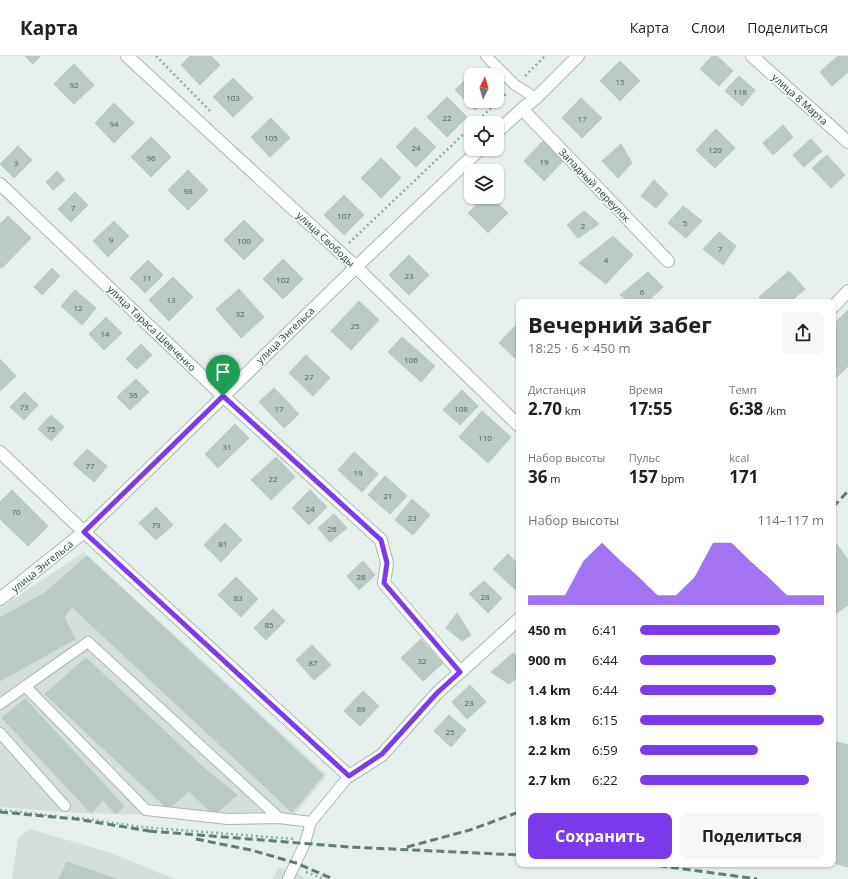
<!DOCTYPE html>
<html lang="ru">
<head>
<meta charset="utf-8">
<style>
	:root { --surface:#fff; --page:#f6f6f6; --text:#202124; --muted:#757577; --line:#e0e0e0; --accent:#7c3aed }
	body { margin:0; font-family:"Open Sans",sans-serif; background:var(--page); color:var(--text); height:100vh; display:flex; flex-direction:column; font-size:15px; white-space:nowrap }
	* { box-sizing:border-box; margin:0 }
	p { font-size:13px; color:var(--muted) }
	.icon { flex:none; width:22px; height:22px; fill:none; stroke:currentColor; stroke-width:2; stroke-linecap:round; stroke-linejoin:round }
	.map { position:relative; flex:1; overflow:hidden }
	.details { position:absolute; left:516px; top:243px; width:320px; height:568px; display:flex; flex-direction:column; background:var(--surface); border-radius:8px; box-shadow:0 1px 3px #0004 }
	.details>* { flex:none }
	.needle { width:26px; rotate:5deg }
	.tools { position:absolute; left:464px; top:12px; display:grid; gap:8px }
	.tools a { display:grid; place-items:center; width:40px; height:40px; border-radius:8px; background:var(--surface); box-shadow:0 1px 3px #0004; font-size:20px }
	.pin { position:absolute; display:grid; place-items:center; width:34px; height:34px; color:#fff; margin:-41px -17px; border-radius:50% 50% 50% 0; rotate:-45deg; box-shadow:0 0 4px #0007 }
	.pin .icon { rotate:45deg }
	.round { display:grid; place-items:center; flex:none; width:42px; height:42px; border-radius:8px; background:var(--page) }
	.overview { display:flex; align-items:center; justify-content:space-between; height:68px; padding:0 12px }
	h1 { font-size:22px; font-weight:700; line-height:30px }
	.metrics { display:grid; grid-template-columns:repeat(3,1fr); gap:6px; height:68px; padding:4px 12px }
	.metrics div { display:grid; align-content:center }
	.metrics b { font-size:17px; font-weight:700 }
	.metrics small { font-size:11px; font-weight:400 }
	.metrics p { font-size:11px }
	.chart { height:112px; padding:8px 12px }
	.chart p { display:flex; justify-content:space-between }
	.chart svg { width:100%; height:72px; margin-top:4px; fill:var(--accent); opacity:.7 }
	.action { display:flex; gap:8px; margin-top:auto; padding:8px 12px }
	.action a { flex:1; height:46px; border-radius:8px; background:var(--accent); color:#fff; font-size:16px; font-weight:700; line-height:46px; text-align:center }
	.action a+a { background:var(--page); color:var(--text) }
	ul { padding:0 12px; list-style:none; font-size:13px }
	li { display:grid; grid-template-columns:64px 48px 1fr; align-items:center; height:30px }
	li i { height:10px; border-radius:5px; background:var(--accent) }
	header { display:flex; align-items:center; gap:24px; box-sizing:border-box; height:56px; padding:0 20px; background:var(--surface); border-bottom:1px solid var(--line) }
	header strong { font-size:19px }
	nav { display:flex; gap:22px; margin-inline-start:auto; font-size:14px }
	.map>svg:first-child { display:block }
</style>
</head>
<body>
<header>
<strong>Карта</strong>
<nav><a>Карта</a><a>Слои</a><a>Поделиться</a></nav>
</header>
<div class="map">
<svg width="848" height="823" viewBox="0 0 848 823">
	<rect width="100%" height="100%" fill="#e6efeb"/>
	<path fill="#d4dfda" d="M84 496 327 719 291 763 77 757 0 751V552Z
		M30 773 111 797 175 823H12L18 782Z
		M279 811 298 818 308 823H272Z"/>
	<path fill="#bbcac4" stroke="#b8c9c2" d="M25 0H40L33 8Z
		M190 0H211L220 9 200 29 181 9Z
		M712 0H717L733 15 719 30 700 13Z
		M838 0H848V16L832 30 820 16Z
		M620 5 640 25 620 45 600 25Z
		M74 8 94 29 74 48 54 28Z
		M475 14 480 19H471V45H484L475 54 455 34Z
		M739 20 755 34 742 50 725 35Z
		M233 22 253 42 233 61 213 41Z
		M447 41 467 61 447 81 427 61Z
		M581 42 602 62 582 82 562 62Z
		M114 47 134 67 114 87 95 67Z
		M271 62 290 82 270 101 251 81Z
		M783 69 793 81 773 99 763 87Z
		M415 71 436 91 416 111 396 91Z
		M716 73 735 92 715 112 696 94Z
		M151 81 171 101 151 121 131 101Z
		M811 83 822 95 804 111 793 99Z
		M543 85 563 105 544 125 524 105Z
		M621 88 632 107 618 122 602 105Z
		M18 90 32 104 14 122 0 108Z
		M827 99 845 119 831 132 812 112Z
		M381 102 401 122 381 142 361 122Z
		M188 114 208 134 188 154 168 134Z
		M57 115 65 124 53 134 46 126Z
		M654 124 668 138 656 152 641 140Z
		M75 136 88 149 71 166 58 153Z
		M344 139 364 159 344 179 324 159Z
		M484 141H491L508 157 488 177 468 157Z
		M683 150 702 165 686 182 668 167Z
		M584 155 599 168 578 182 567 169Z
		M8 160 31 182 2 212 0 211V168Z
		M244 164 264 184 244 204 224 184Z
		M114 165 129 180 108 201 93 185Z
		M719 176 736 190 723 209 703 193Z
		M613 180 633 199 606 228 579 207Z
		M409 199 429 219 409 239 389 219Z
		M283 203 303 223 283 243 263 223Z
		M148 204 163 219 145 237 130 222Z
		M52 212 60 220 42 239 34 231Z
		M789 215 805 233 790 246H763L759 241Z
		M648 216 663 231 647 246H629L620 239Z
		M173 221 193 241 169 265 149 244Z
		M239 233 264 261 241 282 216 253Z
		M75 234 96 252 82 269 61 250Z
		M359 245 379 264 351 294 331 275Z
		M848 254V310L833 325V269Z
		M106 261 122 277 104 294 89 278Z
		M519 266V298L515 302 499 287Z
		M402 281 435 310 421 326 388 296Z
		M141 288 152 299 137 313 126 303Z
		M306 299 330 322 313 340 289 317Z
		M0 303 16 320 0 335Z
		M136 323 149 336 130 354 117 341Z
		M274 332 299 358 284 372 259 346Z
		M462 334 478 350 460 369 443 354Z
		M25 336 38 349 24 364 10 351Z
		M482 355 511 381 488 407 459 381Z
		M51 359 64 371 51 385 38 373Z
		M235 368 249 382 218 412 205 398Z
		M87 393 107 410 94 426 73 408Z
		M354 396 378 418 362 436 338 414Z
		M276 401 295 421 271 444 251 424Z
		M385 420 407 440 390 458 368 439Z
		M12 434 48 470 28 490 0 463V446Z
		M310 434 327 451 309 469 292 452Z
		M412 443 430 459 413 479 395 464Z
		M156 451 173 469 156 484 139 467Z
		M334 458 347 472 330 486 318 472Z
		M225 467 242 484 221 506 204 489Z
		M836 487 848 504V549L833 560V489Z
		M508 498 519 509V532L516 534 493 513Z
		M87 500 323 719 292 756 72 551 64 561 75 583 0 625V562L45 537Z
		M363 505 375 519 359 534 347 520Z
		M236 521 258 543 241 561 218 539Z
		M484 525 502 542 488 557 469 538Z
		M273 553 285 565 266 584 254 572Z
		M457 557 471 579 462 585 446 572Z
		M421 583 443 607 423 625 401 602Z
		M312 589 331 609 314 624 296 604Z
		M513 597 519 602V620L509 628 491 616Z
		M86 602 205 713 237 739 214 759 189 735 168 753 45 638Z
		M470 629 486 646 467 663 452 646Z
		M363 635 379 650 360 670 344 655Z
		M25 643 124 750 116 758 103 744 91 757 2 662Z
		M449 659 466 674 451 691 434 675Z
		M833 685 848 689V811L833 807Z
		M67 806 116 823H59Z"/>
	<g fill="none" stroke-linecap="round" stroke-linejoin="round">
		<g stroke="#a8b8b2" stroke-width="12">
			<path id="lane" d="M486 0 515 29 536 42
				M25 630 146 754 228 763 279 762
				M0 648 88 586 279 762 311 766 349 720
				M0 677 65 750
				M288 823 305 787 311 766"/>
		</g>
		<g stroke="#a8b8b2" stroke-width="14">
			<path id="street" d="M127 0 356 211 519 370
				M752 0 848 86
				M522 53 668 205
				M497 76 522 53 536 42 578 0
				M0 128 223 340 381 484 387 507 384 527 460 616
				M833 251 848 235
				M0 396 84 476 349 720 382 699 437 637 519 563
				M0 543 84 476 356 211 480 93"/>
		</g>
		<path stroke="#86b3a5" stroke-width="2.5" stroke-dasharray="2 3" stroke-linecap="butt" d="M156 0 210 55
			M525 20 545 0
			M475 67 507 37
			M349 187 471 71
			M0 754 57 760
			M72 761 142 771 294 783
			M306 816 324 823"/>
		<use href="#lane" stroke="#fff" stroke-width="10"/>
		<use href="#street" stroke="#fff" stroke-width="12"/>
		<path stroke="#5f7d75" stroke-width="3" stroke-dasharray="8 4" stroke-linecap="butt" d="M833 451 848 435
			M0 756 76 763 155 776
			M149 775 349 791 519 799
			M196 783 251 794 296 807 333 823
			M407 791 470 774 519 756
			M647 808 757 823"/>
	</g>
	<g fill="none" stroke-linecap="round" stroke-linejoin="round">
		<g stroke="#fff" stroke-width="8">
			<path id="route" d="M223 340 381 484 387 507 384 527 460 616 437 637 382 698 349 720 84 476Z"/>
		</g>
		<use href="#route" stroke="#7c3aed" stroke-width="5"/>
	</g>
	<g text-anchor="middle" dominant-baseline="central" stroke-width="3" stroke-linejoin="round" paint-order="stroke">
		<g font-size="8" fill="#4a645c">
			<text x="620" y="25">15</text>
			<text x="74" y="28">92</text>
			<text x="740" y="35">118</text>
			<text x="233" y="41">103</text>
			<text x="447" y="61">22</text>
			<text x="582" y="62">17</text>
			<text x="114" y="67">94</text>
			<text x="271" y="81">105</text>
			<text x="416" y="91">24</text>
			<text x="715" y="93">120</text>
			<text x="151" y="101">96</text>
			<text x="544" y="105">19</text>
			<text x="16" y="106">3</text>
			<text x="188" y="134">98</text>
			<text x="73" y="151">7</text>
			<text x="344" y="159">107</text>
			<text x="685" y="166">5</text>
			<text x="583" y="169">2</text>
			<text x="111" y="183">9</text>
			<text x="244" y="184">100</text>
			<text x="720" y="192">7</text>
			<text x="606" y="203">4</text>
			<text x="409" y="219">23</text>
			<text x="147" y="221">11</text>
			<text x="283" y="223">102</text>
			<text x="642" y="235">6</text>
			<text x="171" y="243">13</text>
			<text x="78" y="251">12</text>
			<text x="240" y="257">32</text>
			<text x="355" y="269">25</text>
			<text x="105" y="277">14</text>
			<text x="411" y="303">106</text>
			<text x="309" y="320">27</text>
			<text x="133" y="338">36</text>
			<text x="24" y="350">73</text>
			<text x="279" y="352">17</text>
			<text x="461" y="352">108</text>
			<text x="51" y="372">75</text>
			<text x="485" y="381">110</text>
			<text x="227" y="390">31</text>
			<text x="90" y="409">77</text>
			<text x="358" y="416">19</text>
			<text x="273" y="422">22</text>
			<text x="388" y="439">21</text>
			<text x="310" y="452">24</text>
			<text x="16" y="455">70</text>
			<text x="412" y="461">23</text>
			<text x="156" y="468">79</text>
			<text x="332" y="472">26</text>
			<text x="223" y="487">81</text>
			<text x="361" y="520">28</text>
			<text x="485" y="540">28</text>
			<text x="238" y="541">83</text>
			<text x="269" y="568">85</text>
			<text x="422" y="604">32</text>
			<text x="313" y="606">87</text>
			<text x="469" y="646">23</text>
			<text x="361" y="652">89</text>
			<text x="450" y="675">25</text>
		</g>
		<g font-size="10" fill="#24423a" stroke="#f7fbf9">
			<text transform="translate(800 43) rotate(42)">улица 8 Марта</text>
			<text transform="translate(595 129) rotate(46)">Западный переулок</text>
			<text transform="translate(326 183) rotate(43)">улица Свободы</text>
			<text transform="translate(152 272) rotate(44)">улица Тараса Шевченко</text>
			<text transform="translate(285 279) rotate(-44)">улица Энгельса</text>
			<text transform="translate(42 510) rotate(-39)">улица Энгельса</text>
		</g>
	</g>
</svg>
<div class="tools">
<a><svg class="needle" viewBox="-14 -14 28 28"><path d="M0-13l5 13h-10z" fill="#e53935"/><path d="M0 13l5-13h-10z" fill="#757577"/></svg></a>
<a><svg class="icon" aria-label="locate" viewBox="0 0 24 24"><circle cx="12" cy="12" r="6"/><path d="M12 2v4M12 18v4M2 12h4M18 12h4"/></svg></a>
<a><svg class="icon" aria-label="layers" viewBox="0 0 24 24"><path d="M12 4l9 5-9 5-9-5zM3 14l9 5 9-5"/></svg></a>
</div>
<div class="pin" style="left:223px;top:340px;background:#1e9e55"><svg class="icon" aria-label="arrive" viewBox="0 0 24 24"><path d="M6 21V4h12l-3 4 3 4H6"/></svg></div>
<section class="details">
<div class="overview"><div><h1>Вечерний забег</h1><p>18:25 · 6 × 450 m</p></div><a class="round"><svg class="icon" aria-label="share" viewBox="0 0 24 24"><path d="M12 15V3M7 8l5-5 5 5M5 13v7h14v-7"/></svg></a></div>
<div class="metrics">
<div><p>Дистанция</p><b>2.70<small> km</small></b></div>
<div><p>Время</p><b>17:55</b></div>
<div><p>Темп</p><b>6:38<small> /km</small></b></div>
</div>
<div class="metrics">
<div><p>Набор высоты</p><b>36<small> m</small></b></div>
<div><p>Пульс</p><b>157<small> bpm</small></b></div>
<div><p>kcal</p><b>171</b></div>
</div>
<div class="chart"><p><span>Набор высоты</span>114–117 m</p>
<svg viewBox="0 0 160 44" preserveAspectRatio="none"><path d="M0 44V38L10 38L20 38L30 17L40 6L50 17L60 27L70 38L80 38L90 27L100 6L110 6L120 17L130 27L140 38L150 38L160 38V44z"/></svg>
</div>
<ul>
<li><b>450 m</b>6:41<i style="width:76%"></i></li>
<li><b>900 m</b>6:44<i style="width:74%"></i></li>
<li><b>1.4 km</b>6:44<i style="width:74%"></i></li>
<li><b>1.8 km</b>6:15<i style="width:100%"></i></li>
<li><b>2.2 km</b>6:59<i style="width:64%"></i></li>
<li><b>2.7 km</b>6:22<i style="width:92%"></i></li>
</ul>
<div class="action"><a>Сохранить</a><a>Поделиться</a></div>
</section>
</div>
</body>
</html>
